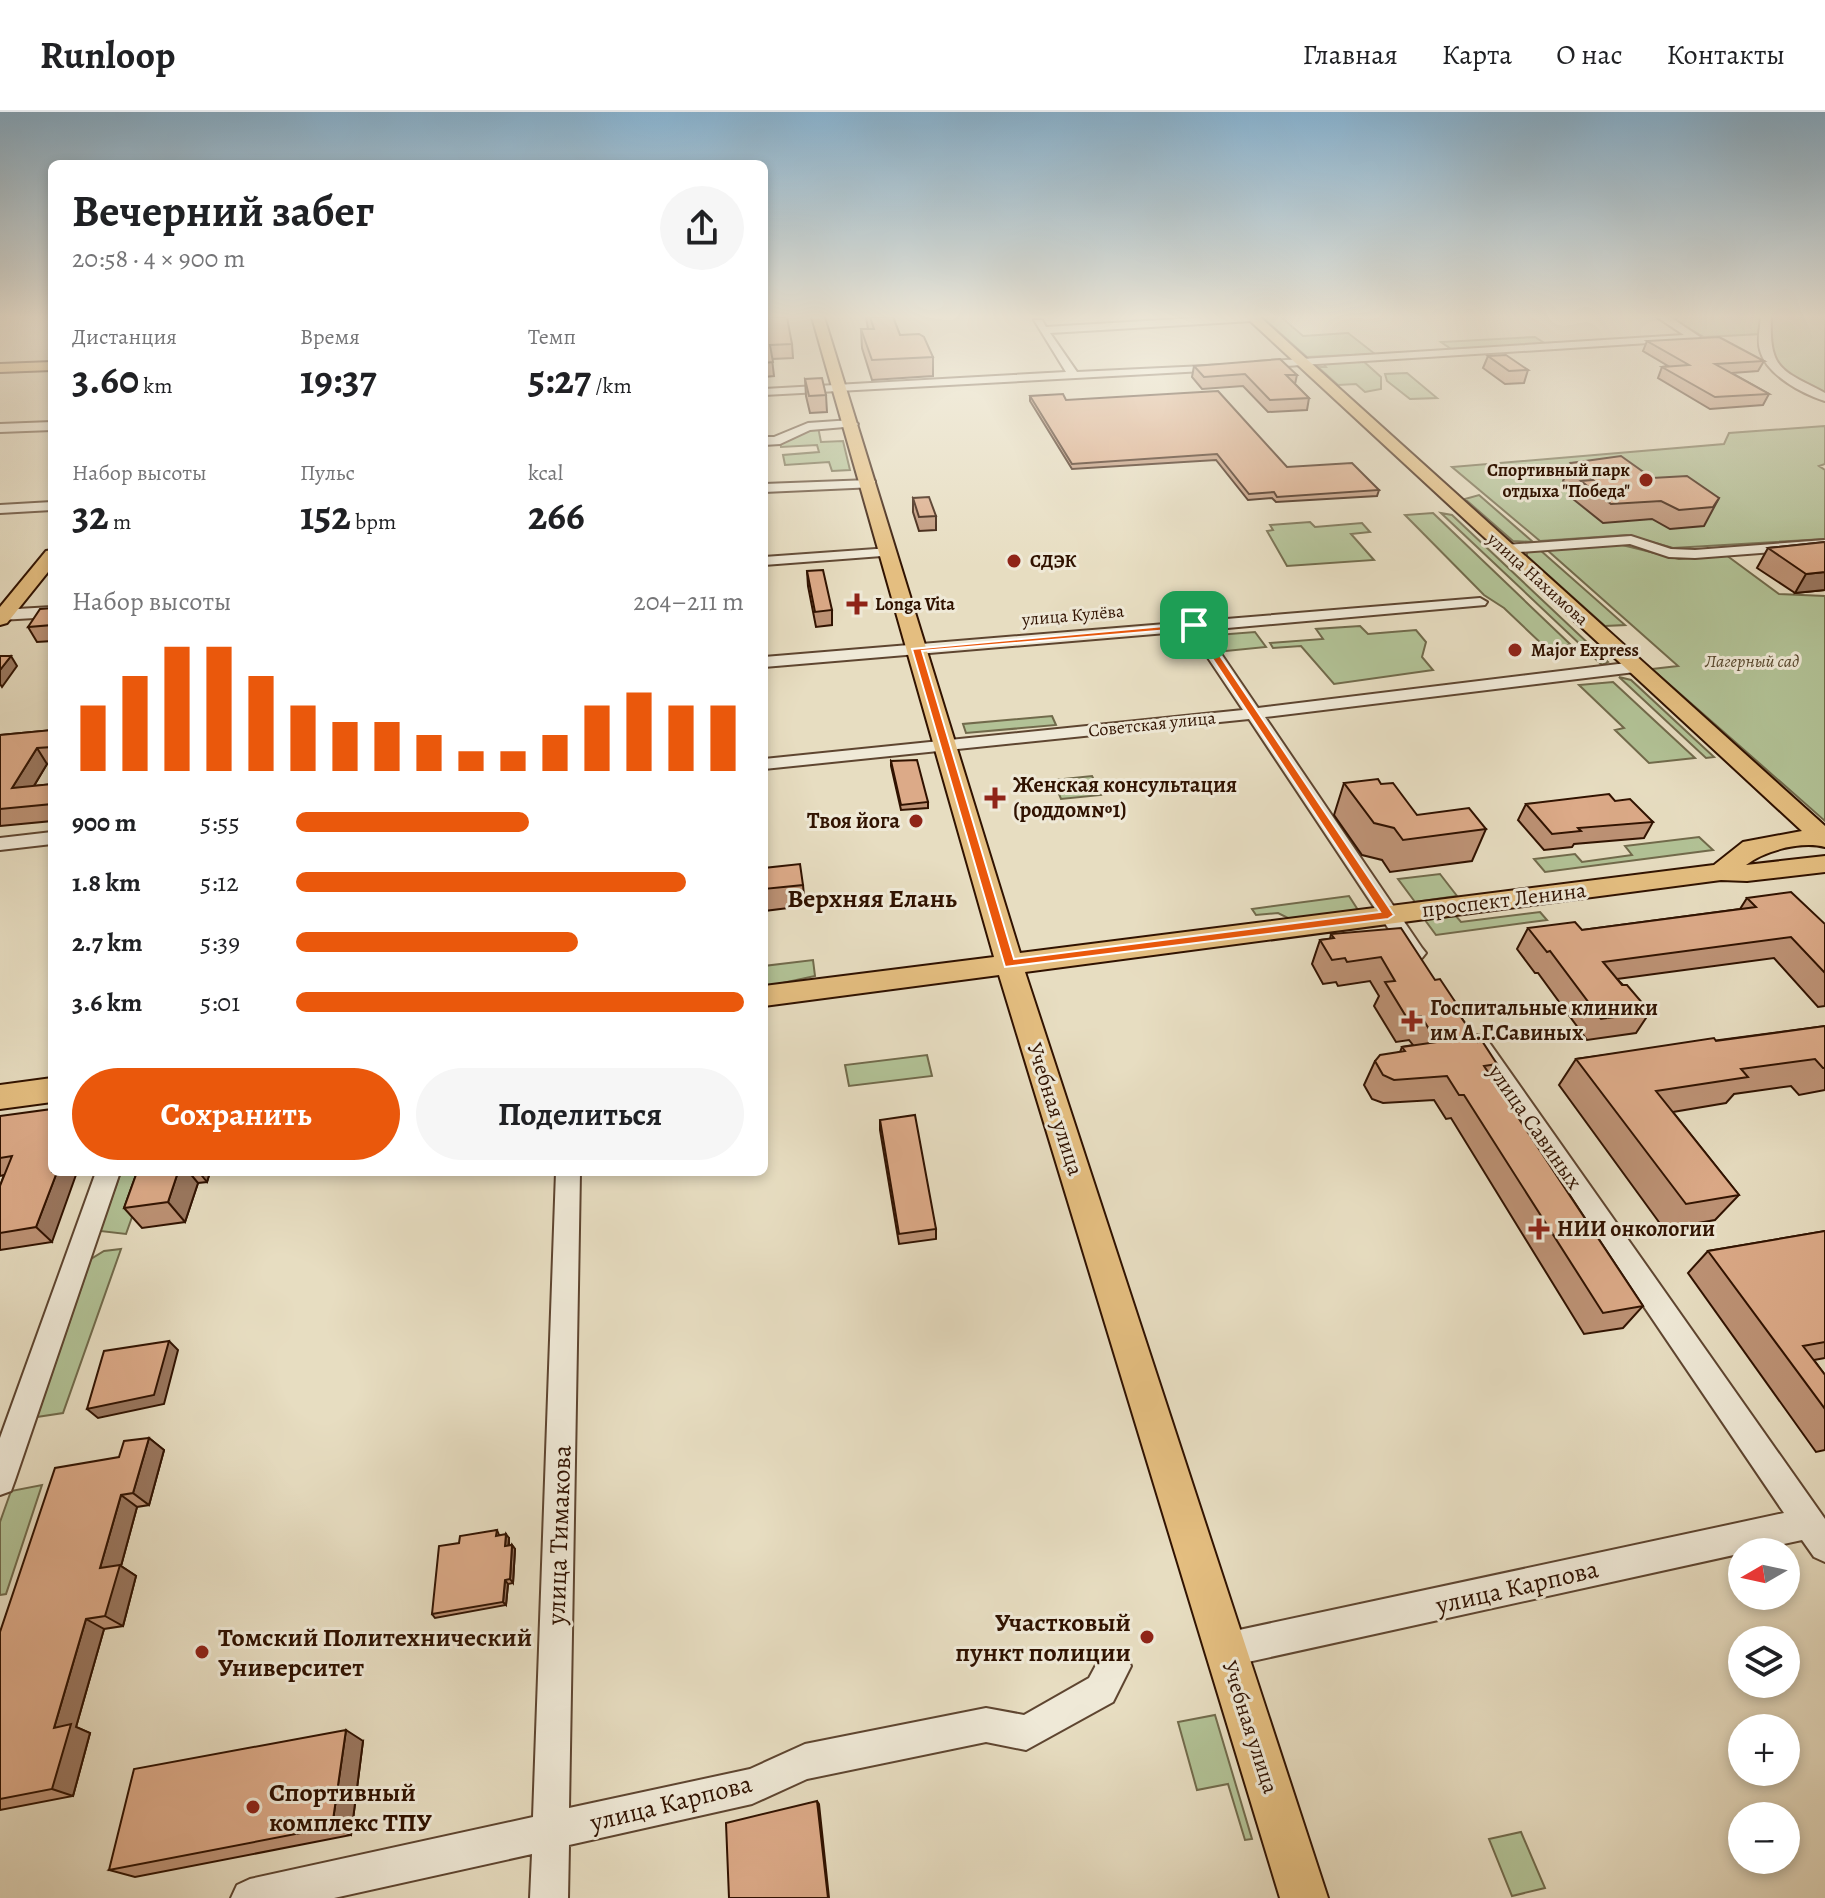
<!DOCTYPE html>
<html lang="ru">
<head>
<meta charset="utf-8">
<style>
	:root { --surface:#fff; --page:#f6f6f6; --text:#202124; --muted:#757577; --line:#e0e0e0; --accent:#ea580c }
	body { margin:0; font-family:Alegreya,serif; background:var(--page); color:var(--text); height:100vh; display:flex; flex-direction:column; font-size:30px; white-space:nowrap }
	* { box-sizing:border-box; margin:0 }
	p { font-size:26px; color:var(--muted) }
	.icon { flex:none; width:44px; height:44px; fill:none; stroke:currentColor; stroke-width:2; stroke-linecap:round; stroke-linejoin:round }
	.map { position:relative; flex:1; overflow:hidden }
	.sheet { position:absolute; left:48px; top:48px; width:720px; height:1016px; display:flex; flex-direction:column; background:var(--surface); border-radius:12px; box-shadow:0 4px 12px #0003 }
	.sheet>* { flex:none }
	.needle { width:52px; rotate:261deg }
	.controls { position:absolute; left:1728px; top:1426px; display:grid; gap:16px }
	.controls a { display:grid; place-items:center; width:72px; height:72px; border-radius:50%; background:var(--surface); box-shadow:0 4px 12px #0003; font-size:40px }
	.pin { position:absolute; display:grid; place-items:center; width:68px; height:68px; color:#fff; margin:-34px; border-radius:16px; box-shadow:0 4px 12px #0006 }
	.round { display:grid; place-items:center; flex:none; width:84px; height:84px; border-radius:42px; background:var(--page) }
	.summary { display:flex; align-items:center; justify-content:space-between; height:136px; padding:0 24px }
	h1 { font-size:44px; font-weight:700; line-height:60px }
	.stats { display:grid; grid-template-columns:repeat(3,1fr); gap:12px; height:136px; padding:8px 24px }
	.stats div { display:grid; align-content:center }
	.stats b { font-size:40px; font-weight:700 }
	.stats small { font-size:22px; font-weight:400 }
	.stats p { font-size:22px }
	.chart { height:224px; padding:16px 24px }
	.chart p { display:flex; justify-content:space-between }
	.chart svg { width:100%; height:144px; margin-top:8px; stroke:var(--accent); stroke-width:6 }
	.cta { display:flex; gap:16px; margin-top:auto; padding:16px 24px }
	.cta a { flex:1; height:92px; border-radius:48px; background:var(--accent); color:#fff; font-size:32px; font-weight:700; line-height:92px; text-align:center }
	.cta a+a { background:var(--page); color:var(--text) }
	ul { padding:0 24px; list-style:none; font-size:26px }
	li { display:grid; grid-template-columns:128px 96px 1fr; align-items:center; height:60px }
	li i { height:20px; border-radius:10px; background:var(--accent) }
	header { display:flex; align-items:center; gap:48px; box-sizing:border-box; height:112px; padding:0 40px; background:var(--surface); border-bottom:2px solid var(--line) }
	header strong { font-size:38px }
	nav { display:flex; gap:44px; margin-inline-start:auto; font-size:28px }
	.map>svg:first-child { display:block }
</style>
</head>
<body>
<header>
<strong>Runloop</strong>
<nav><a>Главная</a><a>Карта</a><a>О нас</a><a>Контакты</a></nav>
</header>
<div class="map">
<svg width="1825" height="1786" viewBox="0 0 1825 1786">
	<rect width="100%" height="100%" fill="#e7ddc1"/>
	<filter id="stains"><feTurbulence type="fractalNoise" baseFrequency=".0025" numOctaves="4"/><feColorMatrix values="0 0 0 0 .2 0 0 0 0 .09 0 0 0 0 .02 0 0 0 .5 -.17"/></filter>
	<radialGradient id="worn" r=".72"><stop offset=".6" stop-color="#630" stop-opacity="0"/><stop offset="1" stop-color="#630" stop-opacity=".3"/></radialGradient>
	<path fill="#b2c296" stroke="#716a4b" stroke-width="2" d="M1262 205H1281L1303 224 1348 221 1375 242 1307 245Z
		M1762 205V222L1704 225 1670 206Z
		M1770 205H1825V283C1786 260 1765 256 1770 205Z
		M1535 225 1549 234 1454 239 1441 230Z
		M1362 248 1381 265V277L1365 280 1356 272 1338 273 1318 255H1326L1323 251Z
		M1407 261 1437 286 1410 287 1387 269 1385 262Z
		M1825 314V352L1819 354 1825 358V427L1673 436 1627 423 1540 429 1452 355 1724 332 1729 321Z
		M818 315 821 330 843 329 850 358 832 359 829 350 785 353 783 343 819 340 817 333 781 335 780 328Z
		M1479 383 1533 430 1513 429 1465 387Z
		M1433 401 1571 533 1545 535 1504 496 1484 483 1405 403Z
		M1441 401 1452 403 1608 550 1602 553Z
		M1310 410 1315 415 1362 411 1370 420 1351 422 1374 448 1287 454 1267 419 1273 418 1270 413Z
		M1614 431 1679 447 1726 443 1779 482 1825 484V709L1652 557 1678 554 1546 437Z
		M1532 438H1540L1625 513 1605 514 1527 444V440Z
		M1360 514 1368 522 1416 518 1426 530 1422 545 1433 558 1334 572 1301 534 1273 536 1270 531 1323 527 1316 517Z
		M1255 520 1266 535 1226 539 1216 523Z
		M1619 565 1631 568 1714 645 1706 646Z
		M1613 570 1695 646 1649 651 1615 618 1624 616 1579 573Z
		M1052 604 1056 613 966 621 963 612Z
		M1092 664 1101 683 1061 687 1053 668Z
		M1699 725 1713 738 1545 760 1534 747 1575 742 1582 750 1632 743 1625 734Z
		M1440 762 1457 784 1415 790 1398 767Z
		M1349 784 1358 798 1290 807 1278 801 1256 803 1252 797Z
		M1540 800 1547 808 1436 823 1425 808 1456 804 1461 810Z
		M813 848 815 864 764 875V854Z
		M927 943 932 964 849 974 845 953Z
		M121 1060H148L126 1122 100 1119Z
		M121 1137 63 1301 37 1305 91 1147 104 1139Z
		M42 1373 6 1482 0 1483V1410L11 1379Z
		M1215 1603 1252 1727 1245 1728 1228 1672 1197 1678 1178 1610Z
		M1521 1720 1545 1776 1512 1784 1489 1727Z"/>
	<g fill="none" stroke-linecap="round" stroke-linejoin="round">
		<g stroke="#5e4530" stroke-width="4">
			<path id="minor" d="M1211 205 1257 206 1252 209 1050 221 1077 260 1226 253 1227 255 1222 258 764 283V277L1066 260 1034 208H1042L1046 215Z
				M1657 205H1670L1700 225 1695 228 1256 256 1251 253 1256 250 1684 223Z
				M1761 205H1771C1769 258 1781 258 1825 281V289C1803 282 1766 263 1760 238 1757 228 1760 216 1761 205Z
				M852 308 858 312 856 314 810 318 780 332 764 333V325H774L808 311Z
				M52 310V318L0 320V312Z
				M870 368 875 369V375L764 380V372Z
				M52 390V398L0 401V393Z
				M1631 424 1671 437 1695 438 1825 428V436L1695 446 1669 445 1630 432 1505 441 1498 437 1505 433Z
				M890 436 895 437V443L764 453V445Z
				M1480 486 1487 490 1485 493 1205 518 1258 596 1635 550 1643 555 1635 560 1265 605 1422 836 1426 841 1422 846H1408L1249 607 764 657V647L1243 598 1190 519 764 555V545Z
				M52 495V505L0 508V498Z
				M52 720V732L0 738V726Z
				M1478 923 1486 926 1825 1407V1450L1814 1445 1802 1428 1225 1555 1213 1550 1208 1538 1213 1526 1225 1521 1784 1401 1470 938 1467 932 1470 926Z
				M96 1060H120L15 1368 11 1379 0 1383V1326Z
				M556 1060H580L569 1696 750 1657 805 1632 986 1596 1024 1603 1089 1566 1102 1542 1114 1537 1126 1542 1131 1554 1113 1590 1026 1638 986 1630 807 1667 752 1692 569 1733 568 1786H530L532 1742 334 1786H231L237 1773 250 1767 533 1705Z"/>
		</g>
		<g stroke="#301200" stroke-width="4">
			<path id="major" d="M812 205H824L1020 841 1714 753 1743 730 1802 719 1246 205H1260L1825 714V735C1802 729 1765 738 1746 753L1825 744V760L1747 769 1721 768 1025 860 1328 1786H1280L999 863 764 894V874L994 845Z
				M52 250V258L0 260V252Z
				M52 438V455L7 511 0 513V495L46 439Z
				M52 966V990L0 997V973Z"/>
		</g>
		<use href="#minor" fill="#efe9d7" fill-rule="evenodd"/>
		<use href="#major" fill="#e4be80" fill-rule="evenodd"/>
	</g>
	<path fill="#bd9275" stroke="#301200" stroke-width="2" d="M764 205 792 232 793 246 772 247 774 264 764 265Z
		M866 205H893L900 223 933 245V264L872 268 862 236 861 217H868Z
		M1647 229 1764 249 1758 259 1732 261 1769 282 1763 293 1710 297 1658 266 1662 255 1668 254 1643 239Z
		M1488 244 1528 258 1524 271 1505 272 1483 256Z
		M1194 254 1297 263 1295 272 1309 286 1307 298 1268 300 1243 274 1202 277 1192 265Z
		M805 267 826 283 827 300 810 301 806 284Z
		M1030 284 1066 288 1287 355 1379 378 1377 384 1276 390 1272 386 1248 388 1216 348 1072 357 1030 289Z
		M1571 351 1652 366 1719 386 1704 414 1670 417 1652 407 1603 411 1573 387 1576 379 1563 369Z
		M913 386 936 404V418L919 419 913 400Z
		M1825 430V478L1795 481 1757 456 1768 436Z
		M807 459 832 498V513L816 515 808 474Z
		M52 496V529L37 530 28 515Z
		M52 618V651L47 652 34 674 52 672V709L0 714V623Z
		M891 649 928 690V696L901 698 891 654Z
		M1344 671 1381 672 1417 703 1486 717 1472 749 1390 760 1382 748 1362 743 1334 703Z
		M1615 689 1653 710 1644 726 1574 732 1572 735 1544 738 1518 708 1526 692Z
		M764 756 803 773 805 794 764 799Z
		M1747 786 1825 812V894L1818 895 1774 846 1617 867 1650 900 1636 921 1587 928 1538 861H1535L1517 837 1528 816 1582 818 1740 797Z
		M1331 822 1435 868 1456 891 1454 895 1478 930 1497 952 1491 964 1643 1194 1623 1216 1584 1222 1451 1006 1446 1007 1434 988 1383 991 1372 987 1364 973 1375 949 1400 940 1402 935 1413 933 1409 928 1396 930 1374 894 1379 884 1370 869 1338 874 1336 870 1323 872 1312 852 1320 828 1330 827Z
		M1825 914V978L1799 983 1791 974 1734 982 1726 991 1673 1000 1739 1083 1715 1108 1664 1117 1559 973 1576 947Z
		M0 1004 52 1130 0 1138V1074L4 1063 0 1064Z
		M880 1008 936 1117V1127L899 1132 880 1018Z
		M137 1060H210L207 1070 198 1071 185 1110 142 1116 124 1096Z
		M1825 1119V1246L1814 1248 1825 1263V1338L1816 1340 1688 1161 1708 1139Z
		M149 1326 164 1338 149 1393 137 1395 121 1454 136 1464 123 1514 104 1517 76 1615 90 1621 73 1684 0 1698V1520L119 1345Z
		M497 1418 499 1423 509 1426V1434L512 1433 515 1437 513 1471 508 1472 506 1493 435 1506 432 1502 459 1431Z
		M363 1629 351 1723 135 1765 109 1758Z"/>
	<path fill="#9a775f" stroke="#301200" stroke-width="2" d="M1825 460V478L1795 481 1806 462Z
		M11 544 17 554 2 575 0 572V558Z
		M37 636 47 652 23 692 12 676Z
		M57 1060H77L52 1130 36 1115Z
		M178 1060H189L198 1071 185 1110 168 1090Z
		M199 1060H210L207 1070Z
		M169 1229 178 1238 164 1292 98 1306 87 1297Z
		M149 1326 164 1338 149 1393 133 1381Z
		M121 1383 137 1395 121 1454 136 1464 123 1514 105 1504 100 1456Z
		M506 1422 509 1426 508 1438 505 1434Z
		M512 1433 515 1437 513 1471 510 1467Z
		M505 1468 508 1472 506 1493 503 1490Z
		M86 1507 104 1517 76 1615 90 1621 73 1684 52 1677 54 1616Z
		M346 1618 363 1629 351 1723 332 1715Z
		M817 1689 819 1692 829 1786H828Z"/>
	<path fill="#dcaa88" stroke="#301200" stroke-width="2" d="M764 205H787L792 232 770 233 773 250 764 251Z
		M870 205H893L900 223 919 222 924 225 933 245 872 248 861 217H874Z
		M1719 225 1764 249 1715 252 1769 282 1715 285 1662 255 1689 253 1647 229Z
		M1506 243 1528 258 1509 259 1488 244Z
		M1280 247 1297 263H1286L1309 286 1270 288 1245 262 1204 265 1194 254Z
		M822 266 826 283 809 284 805 267Z
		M1218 279 1287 355 1352 351 1379 378 1277 385 1274 380 1249 382 1217 342 1072 352 1030 284 1063 282 1066 288Z
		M1621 344 1652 366 1687 364 1719 386 1713 395 1679 398 1661 389 1611 392 1581 369 1593 368 1571 351Z
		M929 385 936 404 919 405 913 386Z
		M1825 430V460L1806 462 1768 436Z
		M823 458 832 498 815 500 807 459Z
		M52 496V513L28 515 40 497Z
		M0 544H11L0 558Z
		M52 618V635L37 636 12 676 52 672V692L0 697V623Z
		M917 648 928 690 901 693 891 649Z
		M1378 667 1381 672 1393 671 1417 703 1469 696 1486 717 1403 728 1394 716 1374 711 1344 671Z
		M1609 682 1615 689 1630 687 1653 710 1578 716 1581 719 1552 722 1526 692Z
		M800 752 803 773 764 777V756Z
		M1791 780 1825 812V861L1791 825 1603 850 1622 873H1627L1650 900 1601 907 1550 839 1547 840 1528 816 1575 810 1582 818 1756 795 1747 786Z
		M1401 816 1435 868 1440 867 1456 891 1452 892 1478 930 1482 929 1497 952 1484 954 1643 1194 1603 1201 1464 983H1459L1447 964 1394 968 1383 963 1375 949 1380 943 1405 939 1402 935 1437 930 1421 904 1407 906 1385 870 1395 869 1381 845 1347 850 1345 846 1332 848 1320 828 1334 826 1331 822Z
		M1825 914V956H1823L1815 947 1741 957 1748 965 1656 979 1739 1083 1686 1092 1576 947 1714 926 1716 929Z
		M52 997V1060H57L36 1115 0 1121V1074L12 1044 0 1046V1004Z
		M915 1003 936 1117 899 1122 880 1008Z
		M137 1060H178L168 1090 124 1096Z
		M1825 1119V1230L1803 1234 1825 1263V1297L1708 1139Z
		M169 1229 154 1283 87 1297 104 1239Z
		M149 1326 133 1381 121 1383 100 1456 120 1453 105 1504 86 1507 54 1616 71 1612 52 1677 0 1687V1520L55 1356 119 1345 124 1329Z
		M497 1418 496 1424 506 1422 505 1434 512 1433 510 1467 505 1468 503 1490 432 1502 439 1434 459 1431 460 1424Z
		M346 1618 332 1715 109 1758 134 1657Z
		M817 1689 828 1786H729L726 1711Z"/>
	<linearGradient id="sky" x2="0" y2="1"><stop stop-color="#88b6d6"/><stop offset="0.45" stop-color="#f4f0e3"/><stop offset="1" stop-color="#f4f0e3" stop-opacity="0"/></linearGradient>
	<rect width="1825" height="455" fill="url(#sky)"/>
	<path fill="#ea580c" stroke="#fff" stroke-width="2" fill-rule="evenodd" d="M1198 511 1394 803 1388 807 1005 855 912 537ZM1192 516 1380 800 1014 847 922 539Z"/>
	<g fill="#8f2418" stroke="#efe9d7" stroke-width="3">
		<circle cx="1646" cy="368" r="8"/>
		<circle cx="1014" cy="449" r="8"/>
		<path d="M853 480h8v8h8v8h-8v8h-8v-8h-8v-8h8z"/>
		<circle cx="1515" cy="538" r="8"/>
		<path d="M991 674h8v8h8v8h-8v8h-8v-8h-8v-8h8z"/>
		<circle cx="916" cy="709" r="8"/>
		<path d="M1408 897h8v8h8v8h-8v8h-8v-8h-8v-8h8z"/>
		<path d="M1535 1105h8v8h8v8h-8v8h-8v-8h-8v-8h8z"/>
		<circle cx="1147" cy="1525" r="8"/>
		<circle cx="202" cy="1540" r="8"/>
		<circle cx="253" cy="1695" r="8"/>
	</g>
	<g text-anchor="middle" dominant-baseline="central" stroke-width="6" stroke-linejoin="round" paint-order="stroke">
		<g font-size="18" font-weight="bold" fill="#301200" stroke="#efe9d7" text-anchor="start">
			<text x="1630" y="358" text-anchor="end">Спортивный парк<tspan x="1630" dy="21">отдыха "Победа"</tspan></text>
			<text x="1030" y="449">СДЭК</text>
			<text x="875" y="492">Longa Vita</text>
			<text x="1531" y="538">Major Express</text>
		</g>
		<g font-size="18" fill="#301200" stroke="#efe9d7">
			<text transform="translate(1538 467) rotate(42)">улица Нахимова</text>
			<text transform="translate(1073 503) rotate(-5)">улица Кулёва</text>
			<text transform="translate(1152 612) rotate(-6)">Советская улица</text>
		</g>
		<g font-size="18" font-style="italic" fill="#57472d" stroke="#efe9d7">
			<text x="1752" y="549">Лагерный сад</text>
		</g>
		<g font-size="22" font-weight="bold" fill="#301200" stroke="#efe9d7" text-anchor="start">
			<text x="1013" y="673">Женская консультация<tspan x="1013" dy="25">(роддом№1)</tspan></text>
			<text x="900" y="709" text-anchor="end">Твоя йога</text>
			<text x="1430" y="896">Госпитальные клиники<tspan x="1430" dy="25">им А.Г.Савиных</tspan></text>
			<text x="1557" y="1117">НИИ онкологии</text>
		</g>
		<g font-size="22" fill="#301200" stroke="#efe9d7">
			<text transform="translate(1504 788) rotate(-7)">проспект Ленина</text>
			<text transform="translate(1055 997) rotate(72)">Учебная улица</text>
			<text transform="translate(1535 1015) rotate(55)">улица Савиных</text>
			<text transform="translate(1250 1615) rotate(72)">Учебная улица</text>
		</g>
		<g font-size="26" font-weight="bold" fill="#301200" stroke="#efe9d7">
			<text x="872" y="786">Верхняя Елань</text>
		</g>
		<g font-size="26" fill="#301200" stroke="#efe9d7">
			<text transform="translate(559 1423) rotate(-88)">улица Тимакова</text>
			<text transform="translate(1517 1475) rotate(-13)">улица Карпова</text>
			<text transform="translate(671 1691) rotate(-14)">улица Карпова</text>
		</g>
		<g font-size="26" font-weight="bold" fill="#301200" stroke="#efe9d7" text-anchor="start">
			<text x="1131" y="1510" text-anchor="end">Участковый<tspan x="1131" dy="30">пункт полиции</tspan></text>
			<text x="218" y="1525">Томский Политехнический<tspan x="218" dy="30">Университет</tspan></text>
			<text x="269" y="1680">Спортивный<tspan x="269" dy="30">комплекс ТПУ</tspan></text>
		</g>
	</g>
	<rect width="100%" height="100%" filter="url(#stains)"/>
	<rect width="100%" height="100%" fill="url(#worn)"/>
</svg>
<div class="controls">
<a><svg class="needle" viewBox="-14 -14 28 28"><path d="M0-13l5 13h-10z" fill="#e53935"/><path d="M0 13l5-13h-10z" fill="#757577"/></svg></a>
<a><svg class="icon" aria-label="layers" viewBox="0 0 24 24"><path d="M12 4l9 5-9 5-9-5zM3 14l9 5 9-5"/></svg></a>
<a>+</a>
<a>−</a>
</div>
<div class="pin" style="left:1194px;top:513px;background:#1e9e55"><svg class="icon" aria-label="arrive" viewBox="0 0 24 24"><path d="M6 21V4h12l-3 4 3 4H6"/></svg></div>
<section class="sheet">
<div class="summary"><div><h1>Вечерний забег</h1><p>20:58 · 4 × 900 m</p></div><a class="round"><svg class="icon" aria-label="share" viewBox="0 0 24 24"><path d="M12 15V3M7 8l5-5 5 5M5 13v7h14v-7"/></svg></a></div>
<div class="stats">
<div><p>Дистанция</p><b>3.60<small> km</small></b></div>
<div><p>Время</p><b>19:37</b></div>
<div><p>Темп</p><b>5:27<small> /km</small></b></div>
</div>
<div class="stats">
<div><p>Набор высоты</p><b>32<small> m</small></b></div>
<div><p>Пульс</p><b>152<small> bpm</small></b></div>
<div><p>kcal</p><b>266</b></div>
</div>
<div class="chart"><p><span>Набор высоты</span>204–211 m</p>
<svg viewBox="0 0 160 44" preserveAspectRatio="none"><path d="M5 44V24M15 44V15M25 44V6M35 44V6M45 44V15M55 44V24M65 44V29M75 44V29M85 44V33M95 44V38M105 44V38M115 44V33M125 44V24M135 44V20M145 44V24M155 44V24"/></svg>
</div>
<ul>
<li><b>900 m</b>5:55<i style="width:52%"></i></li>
<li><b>1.8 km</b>5:12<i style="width:87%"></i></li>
<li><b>2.7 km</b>5:39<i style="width:63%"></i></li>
<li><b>3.6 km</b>5:01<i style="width:100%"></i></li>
</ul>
<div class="cta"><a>Сохранить</a><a>Поделиться</a></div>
</section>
</div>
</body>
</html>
